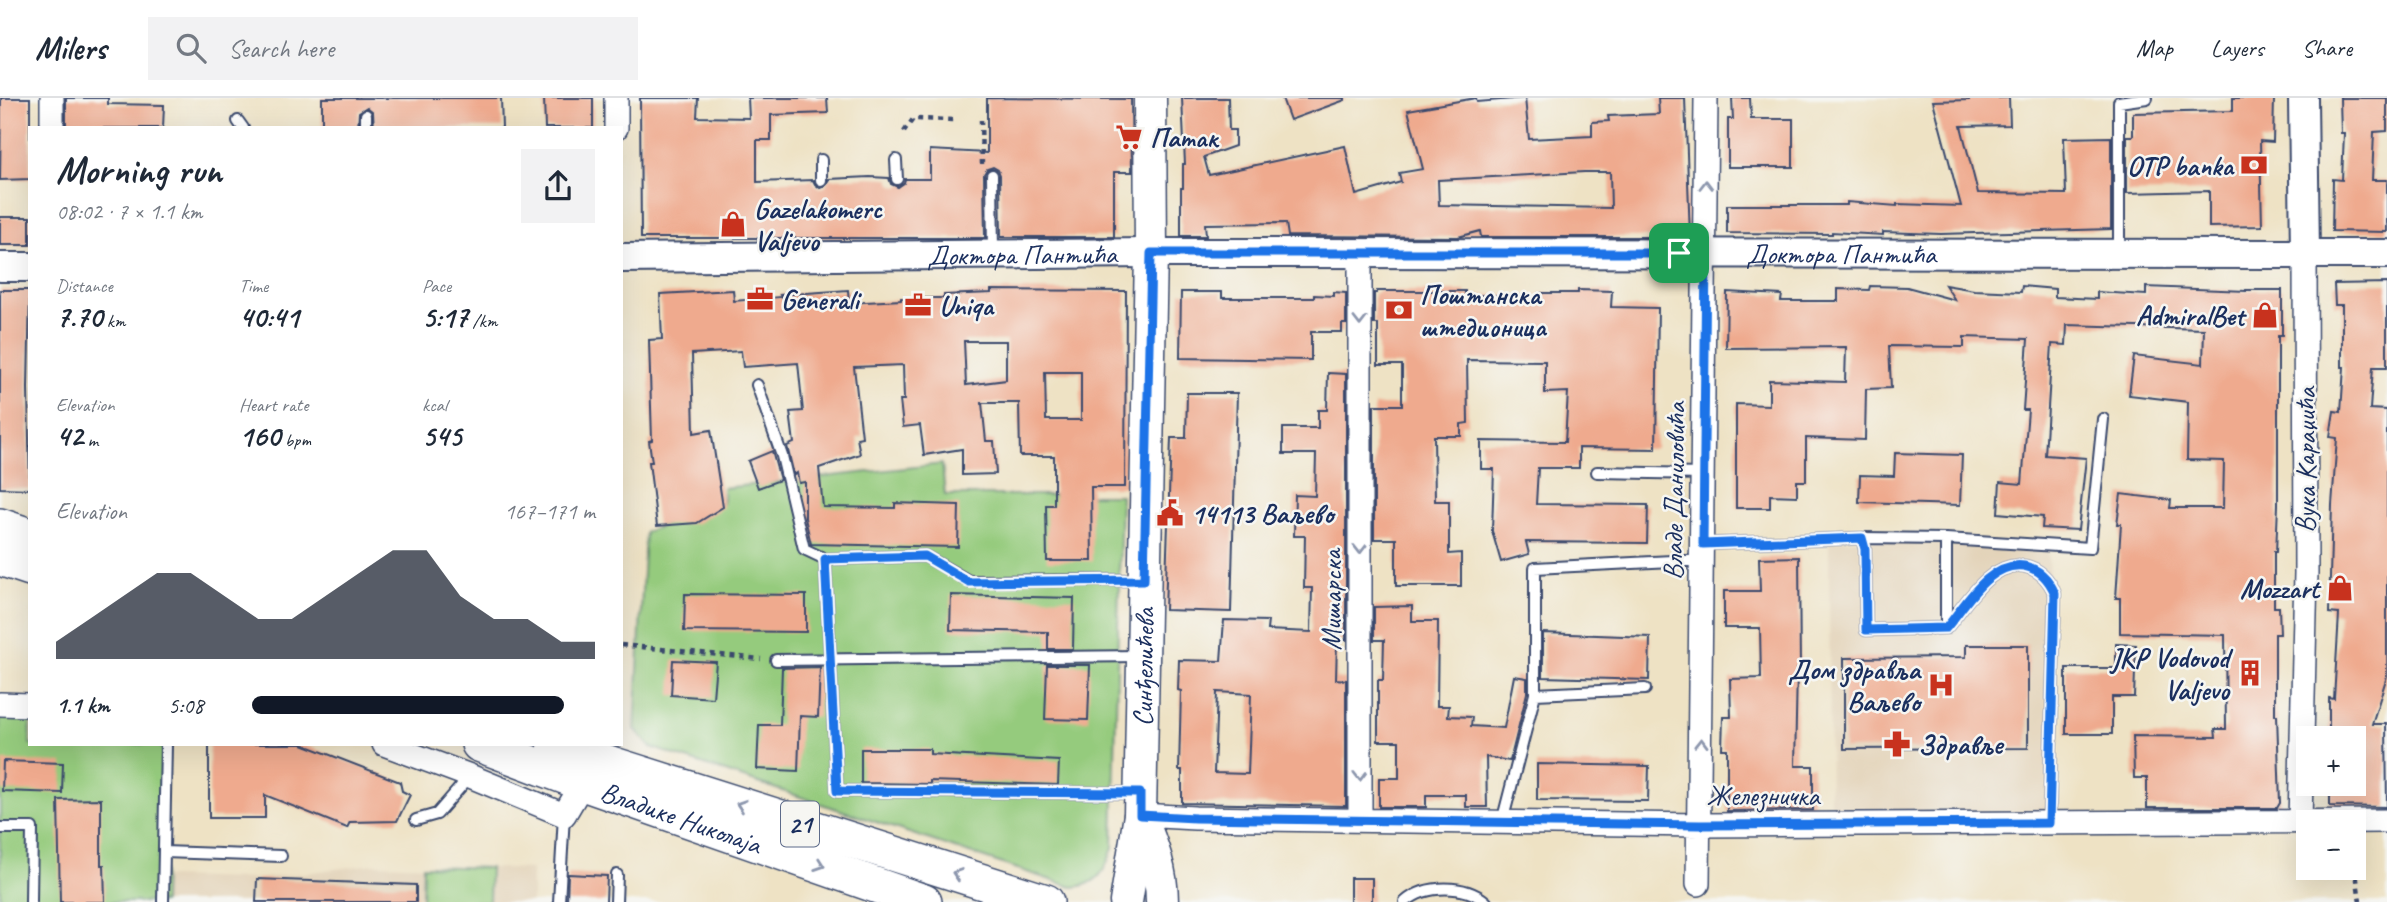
<!DOCTYPE html>
<html lang="en">
<head>
<meta charset="utf-8">
<style>
	:root { --surface:#fff; --page:#f2f2f3; --text:#1f2937; --muted:#747a83; --line:#e0e1e3; --accent:#111827 }
	body { margin:0; font-family:Caveat,sans-serif; background:var(--page); color:var(--text); height:100vh; display:flex; flex-direction:column; font-size:26px; white-space:nowrap }
	* { box-sizing:border-box; margin:0 }
	p { font-size:23px; color:var(--muted) }
	.icon { flex:none; width:38px; height:38px; fill:none; stroke:currentColor; stroke-width:2; stroke-linecap:round; stroke-linejoin:round }
	.map { position:relative; flex:1; overflow:hidden }
	.side { position:absolute; left:28px; top:28px; width:595px; height:620px; display:flex; flex-direction:column; background:var(--surface); border-radius:0px; box-shadow:0 7px 28px #0002 }
	.side>* { flex:none }
	.fabs { position:absolute; left:2296px; top:628px; display:grid; gap:14px }
	.fabs a { display:grid; place-items:center; width:70px; height:70px; border-radius:0px; background:var(--surface); box-shadow:0 7px 28px #0002; font-size:35px }
	.pin { position:absolute; display:grid; place-items:center; width:60px; height:60px; color:#fff; margin:-30px; border-radius:14px; box-shadow:0 4px 10px #0006 }
	.round { display:grid; place-items:center; flex:none; width:74px; height:74px; border-radius:0px; background:var(--page) }
	.overview { display:flex; align-items:center; justify-content:space-between; height:119px; padding:0 28px }
	h1 { font-size:38px; font-weight:700; line-height:52px }
	.metrics { display:grid; grid-template-columns:repeat(3,1fr); gap:10px; height:119px; padding:7px 28px }
	.metrics div { display:grid; align-content:center }
	.metrics b { font-size:30px; font-weight:700 }
	.metrics small { font-size:19px; font-weight:400 }
	.metrics p { font-size:19px }
	.chart { height:196px; padding:14px 28px }
	.chart p { display:flex; justify-content:space-between }
	.chart svg { width:100%; height:126px; margin-top:7px; fill:var(--accent); opacity:.7 }
	ul { padding:0 28px; list-style:none; font-size:23px }
	li { display:grid; grid-template-columns:112px 84px 1fr; align-items:center; height:52px }
	li i { height:18px; border-radius:9px; background:var(--accent) }
	header { display:flex; align-items:center; gap:42px; box-sizing:border-box; height:98px; padding:0 35px; background:var(--surface); border-bottom:2px solid var(--line) }
	header strong { font-size:33px }
	nav { display:flex; gap:38px; margin-inline-start:auto; font-size:24px }
	.search { width:490px; height:63px; background:var(--page); display:flex; align-items:center; gap:18px; box-sizing:border-box; padding:0 24px; border-radius:0px; color:var(--muted); font-size:26px }
	.map>svg:first-child { display:block }
</style>
</head>
<body>
<header>
<strong>Milers</strong>
<div class="search"><svg class="icon" aria-label="search" viewBox="0 0 24 24"><circle cx="10" cy="10" r="6"/><path d="M15 15l6 6"/></svg>Search here</div>
<nav><a>Map</a><a>Layers</a><a>Share</a></nav>
</header>
<div class="map">
<svg width="2387" height="804" viewBox="0 0 2387 804">
	<rect width="100%" height="100%" fill="#f6f6f2"/>
	<filter id="ink" filterUnits="userSpaceOnUse"><feTurbulence type="fractalNoise" baseFrequency=".0143" numOctaves="2"/><feDisplacementMap in="SourceGraphic" scale="14" xChannelSelector="R" yChannelSelector="G"/><feConvolveMatrix kernelMatrix="1 2 1 2 8 2 1 2 1" color-interpolation-filters="sRGB"/></filter>
	<filter id="wash" filterUnits="userSpaceOnUse"><feTurbulence type="fractalNoise" baseFrequency=".00686" numOctaves="4" result="noise"/><feDisplacementMap in="SourceGraphic" scale="28" xChannelSelector="R" yChannelSelector="G"/><feGaussianBlur stdDeviation="1.57" result="paint"/><feColorMatrix in="noise" values="0 0 0 0 0 0 0 0 0 0 0 0 0 0 0 0 0 1.4 0 .05"/><feComposite in="paint" operator="in"/></filter>
	<g filter="url(#wash)">
		<rect width="100%" height="100%" fill="#eee2c4"/>
		<path fill="#e2d1b6" d="M1829 441 2048 449 2057 725 1830 726Z
			M375 766 532 771V804H163V779L257 781Z"/>
		<path fill="#95cb7d" stroke="#587d6e" stroke-width="2" d="M942 366 945 397H1121L1113 749C1106 772 1098 788 1072 789L650 649 635 631 645 434 723 406V390Z
			M0 606 30 607V646H159L166 656 163 804H0Z
			M423 768 490 770 489 804H422Z"/>
		<g id="blocks">
			<path fill="#efaa8e" fill-rule="evenodd" d="M1 0H30V81L0 82Z
				M66 0H108V6L164 7 163 30H66Z
				M322 0H501L502 30H374L373 14 367 9 359 14 358 30H322Z
				M544 0H593V30H545Z
				M640 0H698L697 19 749 20 748 0H827L828 15 771 17V42H757V84L813 82 815 86 820 90 825 88 829 81 870 79 889 80 891 86 898 89 904 85 905 81H930V52L987 55V0L1131 1 1132 74H1114V139H1001L1000 77 998 72 993 69 987 71 984 76 985 140H641Z
				M1182 0H1228L1229 32H1235V48L1204 59 1209 77 1345 48 1356 97 1401 84 1399 75 1423 71 1408 12 1476 0 1477 4 1525 0 1529 41 1592 38V24L1609 23 1608 18 1659 16 1658 0H1685L1690 139H1481L1480 133 1458 139 1288 138 1286 125 1205 126 1206 138H1181V90H1183V66H1185ZM1584 74H1610L1611 110 1439 107 1438 82Z
				M1282 0H1345V2L1290 22Z
				M1732 0H1750L1751 21H1793V69H1728V21H1733Z
				M1969 0H2009L2010 27 1961 28 1978 95 2066 96 2064 40 2111 39V131L1941 136 1883 134V137L1832 134V136L1727 135V107H1847V104L1897 108V106L1961 108 1933 3 1969 2Z
				M2233 0H2274L2273 44 2260 43 2262 128 2209 129V93L2127 95V38H2133V15L2233 13Z
				M2340 0H2387V33L2374 34 2372 82H2387V134L2332 133 2333 81 2342 82 2344 35H2341Z
				M0 119H30V147H0Z
				M2387 185V269H2373L2370 311 2387 312V578L2372 626H2386L2387 709 2330 708V686H2354V640H2329V600L2334 601 2339 516 2329 515 2332 407 2337 340 2330 339 2334 313 2341 314 2344 269H2342V207H2335L2334 186Z
				M1945 187 1974 192 2021 194 2022 188 2055 191V199L2097 201V194L2146 197V189L2246 193V192H2282V238H2278V407L2276 454H2274V509H2279L2280 536H2275V617H2277L2280 705 2277 710H2147V680H2134L2133 638 2216 639 2215 631H2226L2225 537 2120 535V500H2116L2121 426H2117L2121 396 2171 402 2170 410H2223L2224 363 2187 362 2188 304 2129 297 2134 258 2203 266 2204 231 2067 227 2066 247 2052 246 2045 357 2086 360 2078 432 2042 430 2043 419 1998 415 2000 384 2022 386 2028 312H2023L2028 241 1964 239V249L1889 248 1891 290 1866 291 1865 342 1806 340V383H1797V398L1770 397V410H1736V306L1769 307V282L1845 284 1846 249 1726 250 1727 194 1782 197 1781 203H1838V191L1869 192 1870 188 1907 189 1955 202Z
				M0 192H30L28 290 30 391 0 390Z
				M733 192 734 203 781 199 780 197 848 192 849 205 901 202V200H944V197L991 195V192L1126 193 1125 389H1091L1092 463H1047L1046 407H1054V358H1020L1019 305H982L986 343H994L996 376 962 377V351L924 357 920 327 903 329 900 302H904L903 267 854 269 862 339 857 340 860 356 819 370 823 409 895 410V405L959 407 958 449 811 446 805 420V384L799 385 797 375 794 377 787 348 794 345 790 314 803 313 798 265 743 269 741 253 692 256 694 335 711 332 723 409 697 425 657 428 649 364H652L649 343 652 342 649 242 662 241 660 196ZM964 243H1006V282L966 287ZM1045 274H1081V322H1046Z
				M1578 192 1612 193 1611 209 1658 210 1656 351 1579 350V370H1538L1536 406 1648 407 1647 445 1526 444 1529 456 1501 464 1492 433 1494 371H1481V343L1565 344 1568 294 1545 295V263L1467 262 1468 325 1461 326V338H1434L1435 403H1449V456L1461 455V488H1396V441H1374V307H1402V267H1378V226H1374V195H1377V193H1465V197L1539 198V195H1578Z
				M1181 194H1222V200H1314V197L1333 198V194L1346 195V226H1342V234H1311V262L1180 260Z
				M1328 275 1346 276V542H1337L1336 581 1346 582V708L1182 705V672H1179L1181 593 1178 592 1179 562 1221 563 1224 522 1268 523 1267 532 1311 534 1312 490H1304L1305 438H1294L1295 397 1315 398 1316 356H1283V330H1318V312H1327ZM1217 594 1251 596 1248 676 1214 675Z
				M1187 295H1237L1231 514 1165 512 1171 340H1186Z
				M772 353 780 382 758 390 748 363Z
				M1895 355 1962 357 1960 407 1859 404 1860 377 1894 378Z
				M1799 459 1800 571H1797L1795 668H1813V712L1727 713V651H1722L1723 619H1731L1730 581 1761 580 1760 530H1724V493H1760L1759 460Z
				M685 496 806 497V534L684 533Z
				M951 497 1074 500 1073 551H1048V534L950 532Z
				M1412 508V523H1438L1437 608H1449L1448 618 1472 619 1471 628 1504 630 1514 578 1527 580V595L1510 663 1486 659 1487 709H1466V697H1426V709H1379V680H1399V643H1378V582H1383L1384 542H1374V509Z
				M1543 535 1650 539 1649 582 1543 579Z
				M2116 546 2136 547 2134 599H2112V636H2066V570H2116Z
				M1966 547H2028V650L1844 651V560L1966 559Z
				M673 562 716 564 713 600 671 597Z
				M1047 567H1090L1088 622 1045 621Z
				M820 569 818 619 800 618 798 673 757 671 759 627H780L782 570Z
				M209 646H302L400 684 402 693 410 697 397 723 350 724 347 730 265 697V720H209Z
				M861 651H930V656L1059 663 1058 687 930 683V686L861 685Z
				M3 663 63 665 62 695 2 693Z
				M1537 666 1649 668 1648 703 1537 702Z
				M101 701V767H104L105 804H60L58 702Z
				M568 776 607 778 606 804H567Z
				M1350 780H1372V804H1350Z
				M257 781 416 787V804H256Z"/>
		</g>
	</g>
	<g filter="url(#ink)">
		<use href="#blocks" fill-opacity="0" stroke="#3b4a6d" stroke-width="2"/>
		<g fill="none" stroke-linecap="round" stroke-linejoin="round">
			<g stroke="#3b4a6d" stroke-width="14">
				<path id="service" d="M366 17V30
					M238 23 243 30
					M896 62 897 81
					M992 77 993 155
					M821 82V62
					M2119 155V4L2147 0
					M757 287 782 358 804 451 825 461
					M1597 374 1704 376
					M1862 440 1865 451 1866 532 1946 530C1965 508 1989 463 2024 468 2040 471 2049 481 2055 496L2049 725
					M1703 446 1862 440 1946 441 2090 450 2103 321
					M1946 530V441
					M776 562 1141 558
					M1535 596 1645 591
					M1137 695 837 693 825 461 925 458 969 483 1142 482
					M416 722 437 716 470 678
					M1502 724 1535 596V470L1672 463H1703
					M0 730H32L31 804
					M164 754 281 758
					M163 804 166 646
					M559 804 564 717
					M616 804 617 777
					M1405 804C1426 786 1465 786 1486 804"/>
			</g>
			<g stroke="#3b4a6d" stroke-width="26">
				<path id="minor" d="M52 0V30
					M616 0V30
					M0 606 30 607
					M384 646 470 678 564 717 583 685
					M1140 717 1195 720 1700 727 2387 723
					M1360 722V155
					M2300 724 2306 475 2305 156
					M1698 786 1706 0"/>
			</g>
			<g stroke="#3b4a6d" stroke-width="32">
				<g id="tertiary">
					<path d="M2303 0 2305 156"/>
					<path id="s1" d="M621 160 1151 155 2387 156"/>
					<path d="M0 169H30"/>
				</g>
			</g>
			<g stroke="#3b4a6d" stroke-width="35">
				<g id="secondary">
					<path d="M1140 718C1152 746 1162 773 1162 804"/>
					<path id="s2" d="M1126 804 1140 717 1151 155 1150 0"/>
				</g>
			</g>
			<g stroke="#3b4a6d" stroke-width="38">
				<g id="primary">
					<path d="M0 428 30 438"/>
					<path d="M0 460 30 470"/>
					<path id="s3" d="M479 646 583 685 924 804"/>
					<path d="M555 646 614 667 1046 804"/>
				</g>
			</g>
			<path stroke="#3b4a6d" stroke-width="4.5" stroke-dasharray="5 5" stroke-linecap="butt" d="M981 22 982 66
				M904 34 913 21 957 22
				M621 547 761 561
				M2354 759 2360 804"/>
			<use href="#service" stroke="#fff" stroke-width="10"/>
			<use href="#minor" stroke="#fff" stroke-width="23"/>
			<use href="#tertiary" stroke="#fff" stroke-width="28"/>
			<use href="#secondary" stroke="#fff" stroke-width="32"/>
			<use href="#primary" stroke="#fff" stroke-width="35"/>
		</g>
		<defs><path id="oneway-chevron" d="M-2-3.5L2.5 0L-2 3.5" fill="none" stroke-width="1.6" stroke-linecap="round" stroke-linejoin="round" transform="scale(1.75)"/></defs>
		<g stroke="#8d97ae">
			<use href="#oneway-chevron" transform="translate(1706 87) rotate(-90)"/>
			<use href="#oneway-chevron" transform="translate(1360 223) rotate(90)"/>
			<use href="#oneway-chevron" transform="translate(1360 451) rotate(90)"/>
			<use href="#oneway-chevron" transform="translate(1701 645) rotate(-89)"/>
			<use href="#oneway-chevron" transform="translate(1360 678) rotate(90)"/>
			<use href="#oneway-chevron" transform="translate(741 707) rotate(-162)"/>
			<use href="#oneway-chevron" transform="translate(820 767) rotate(19)"/>
			<use href="#oneway-chevron" transform="translate(957 776) rotate(-162)"/>
		</g>
	</g>
	<g fill="none" stroke-linecap="round" stroke-linejoin="round" filter="url(#ink)">
		<g stroke="#fff" stroke-width="14">
			<path id="route" d="M1151 155H1706L1703 446 1862 440 1865 451 1866 532 1946 530C1965 508 1989 463 2024 468 2040 471 2049 481 2055 496L2049 725 1700 727 1195 720 1140 717V695L837 693 825 461 925 458 969 484 1144 482Z"/>
		</g>
		<use href="#route" stroke="#1a73e8" stroke-width="9"/>
	</g>
	<defs>
		<g id="supermarket-bare" transform="scale(2.1)"><path d="M-6-5.5h2.5l.6 2H6L4.5 2H-2.5L-4.4-4H-6ZM-1.5 3.2a1.3 1.3 0 1 0 .1 0ZM3 3.2a1.3 1.3 0 1 0 .1 0Z" fill="#c8321e" stroke="#f6f6f2" stroke-width="2.5" paint-order="stroke"/></g>
		<g id="bank-bare" transform="scale(2.1)"><path d="M-6-4H6V4H-6ZM0-2.3a2.3 2.3 0 1 0 0 4.6a2.3 2.3 0 1 0 0-4.6Z" fill="#c8321e" stroke="#f6f6f2" stroke-width="2.5" paint-order="stroke"/></g>
		<g id="shop-bare" transform="scale(2.1)"><path d="M-5-2.5h2.3a2.7 3.5 0 0 1 5.4 0H5L5.5 6h-11ZM-1.5-2.5h3a1.5 2.3 0 0 0-3 0Z" fill="#c8321e" stroke="#f6f6f2" stroke-width="2.5" paint-order="stroke"/></g>
		<g id="office-bare" transform="scale(2.1)"><path d="M-6-3h4V-5.5h4V-3h4V5H-6ZM-1-4.5V-3h2v-1.5ZM-6 0V1H6V0Z" fill="#c8321e" stroke="#f6f6f2" stroke-width="2.5" paint-order="stroke"/></g>
		<g id="civic-bare" transform="scale(2.1)"><path d="M-.6-6.5H3V-4.5H.6V-3L4-1V1h2V6H-6V1h2V-1L-.6-3ZM-1.2 2.5V6h2.4V2.5Z" fill="#c8321e" stroke="#f6f6f2" stroke-width="2.5" paint-order="stroke"/></g>
		<g id="building-bare" transform="scale(2.1)"><path d="M-4-6H4V6H1V3H-1V6H-4ZM-2.5-4.3h1.7v1.8h-1.7ZM.8-4.3h1.7v1.8H.8ZM-2.5-1h1.7V.8h-1.7ZM.8-1h1.7V.8H.8Z" fill="#c8321e" stroke="#f6f6f2" stroke-width="2.5" paint-order="stroke"/></g>
		<g id="hospital-bare" transform="scale(2.1)"><path d="M-5-5h3v3.5h4V-5h3V5h-3V1.5h-4V5h-3Z" fill="#c8321e" stroke="#f6f6f2" stroke-width="2.5" paint-order="stroke"/></g>
		<g id="pharmacy-bare" transform="scale(2.1)"><path d="M-2-6h4v4h4v4h-4v4h-4v-4h-4v-4h4Z" fill="#c8321e" stroke="#f6f6f2" stroke-width="2.5" paint-order="stroke"/></g>
	</defs>
	<g fill-rule="evenodd">
		<use href="#supermarket-bare" x="1129" y="39"/>
		<use href="#bank-bare" x="2254" y="67"/>
		<use href="#shop-bare" x="733" y="126"/>
		<use href="#office-bare" x="760" y="201"/>
		<use href="#office-bare" x="918" y="207"/>
		<use href="#bank-bare" x="1399" y="212"/>
		<use href="#shop-bare" x="2265" y="217"/>
		<use href="#civic-bare" x="1170" y="415"/>
		<use href="#shop-bare" x="2340" y="490"/>
		<use href="#building-bare" x="2250" y="575"/>
		<use href="#hospital-bare" x="1941" y="587"/>
		<use href="#pharmacy-bare" x="1897" y="646"/>
	</g>
	<g text-anchor="middle" dominant-baseline="central" stroke-width="5" stroke-linejoin="round" paint-order="stroke">
		<rect fill="#f6f6f2" stroke="#5d6b8a" stroke-width="2" x="781" y="703.5" width="38" height="45" rx="5"/>
		<g font-size="26" font-weight="bold" fill="#1b2f5e">
			<text x="800" y="726">21</text>
		</g>
		<g font-size="28" font-weight="bold" fill="#1b2f5e" stroke="#f6f6f2" text-anchor="start">
			<text x="1150" y="39">Патак</text>
			<text x="2233" y="67" text-anchor="end">OTP banka</text>
			<text x="754" y="110">Gazelakomerc<tspan x="754" dy="32">Valjevo</tspan></text>
			<text x="1420" y="196">Поштанска<tspan x="1420" dy="32">штедионица</tspan></text>
			<text x="781" y="201">Generali</text>
			<text x="939" y="207">Uniqa</text>
			<text x="2244" y="217" text-anchor="end">AdmiralBet</text>
			<text x="1191" y="415">14113 Ваљево</text>
			<text x="2319" y="490" text-anchor="end">Mozzart</text>
			<text x="2229" y="559" text-anchor="end">JKP Vodovod<tspan x="2229" dy="32">Valjevo</tspan></text>
			<text x="1920" y="571" text-anchor="end">Дом здравља<tspan x="1920" dy="32">Ваљево</tspan></text>
			<text x="1918" y="646">Здравље</text>
		</g>
		<g font-size="28" fill="#1b2f5e" stroke="#f6f6f2">
			<text stroke="none"><textPath href="#s1" startOffset="1220">Доктора Пантића</textPath></text>
			<text stroke="none"><textPath href="#s1" startOffset="401">Доктора Пантића</textPath></text>
			<text transform="translate(2305 362) rotate(-90)">Вука Караџића</text>
			<text transform="translate(1674 393) rotate(-89)">Владе Даниловића</text>
			<text transform="translate(1331 502) rotate(-90)">Мишарска</text>
			<text stroke="none"><textPath href="#s2" startOffset="236">Синђелићева</textPath></text>
			<text x="1763" y="697">Железничка</text>
			<text stroke="none"><textPath href="#s3" startOffset="215">Владике Николаја</textPath></text>
		</g>
	</g>
</svg>
<div class="fabs">
<a>+</a>
<a>−</a>
</div>
<div class="pin" style="left:1679px;top:155px;background:#1e9e55"><svg class="icon" aria-label="arrive" viewBox="0 0 24 24"><path d="M6 21V4h12l-3 4 3 4H6"/></svg></div>
<section class="side">
<div class="overview"><div><h1>Morning run</h1><p>08:02 · 7 × 1.1 km</p></div><a class="round"><svg class="icon" aria-label="share" viewBox="0 0 24 24"><path d="M12 15V3M7 8l5-5 5 5M5 13v7h14v-7"/></svg></a></div>
<div class="metrics">
<div><p>Distance</p><b>7.70<small> km</small></b></div>
<div><p>Time</p><b>40:41</b></div>
<div><p>Pace</p><b>5:17<small> /km</small></b></div>
</div>
<div class="metrics">
<div><p>Elevation</p><b>42<small> m</small></b></div>
<div><p>Heart rate</p><b>160<small> bpm</small></b></div>
<div><p>kcal</p><b>545</b></div>
</div>
<div class="chart"><p><span>Elevation</span>167–171 m</p>
<svg viewBox="0 0 160 44" preserveAspectRatio="none"><path d="M0 44V38L10 30L20 22L30 14L40 14L50 22L60 30L70 30L80 22L90 14L100 6L110 6L120 22L130 30L140 30L150 38L160 38V44z"/></svg>
</div>
<ul>
<li><b>1.1 km</b>5:08<i style="width:91%"></i></li>
</ul>
</section>
</div>
</body>
</html>
